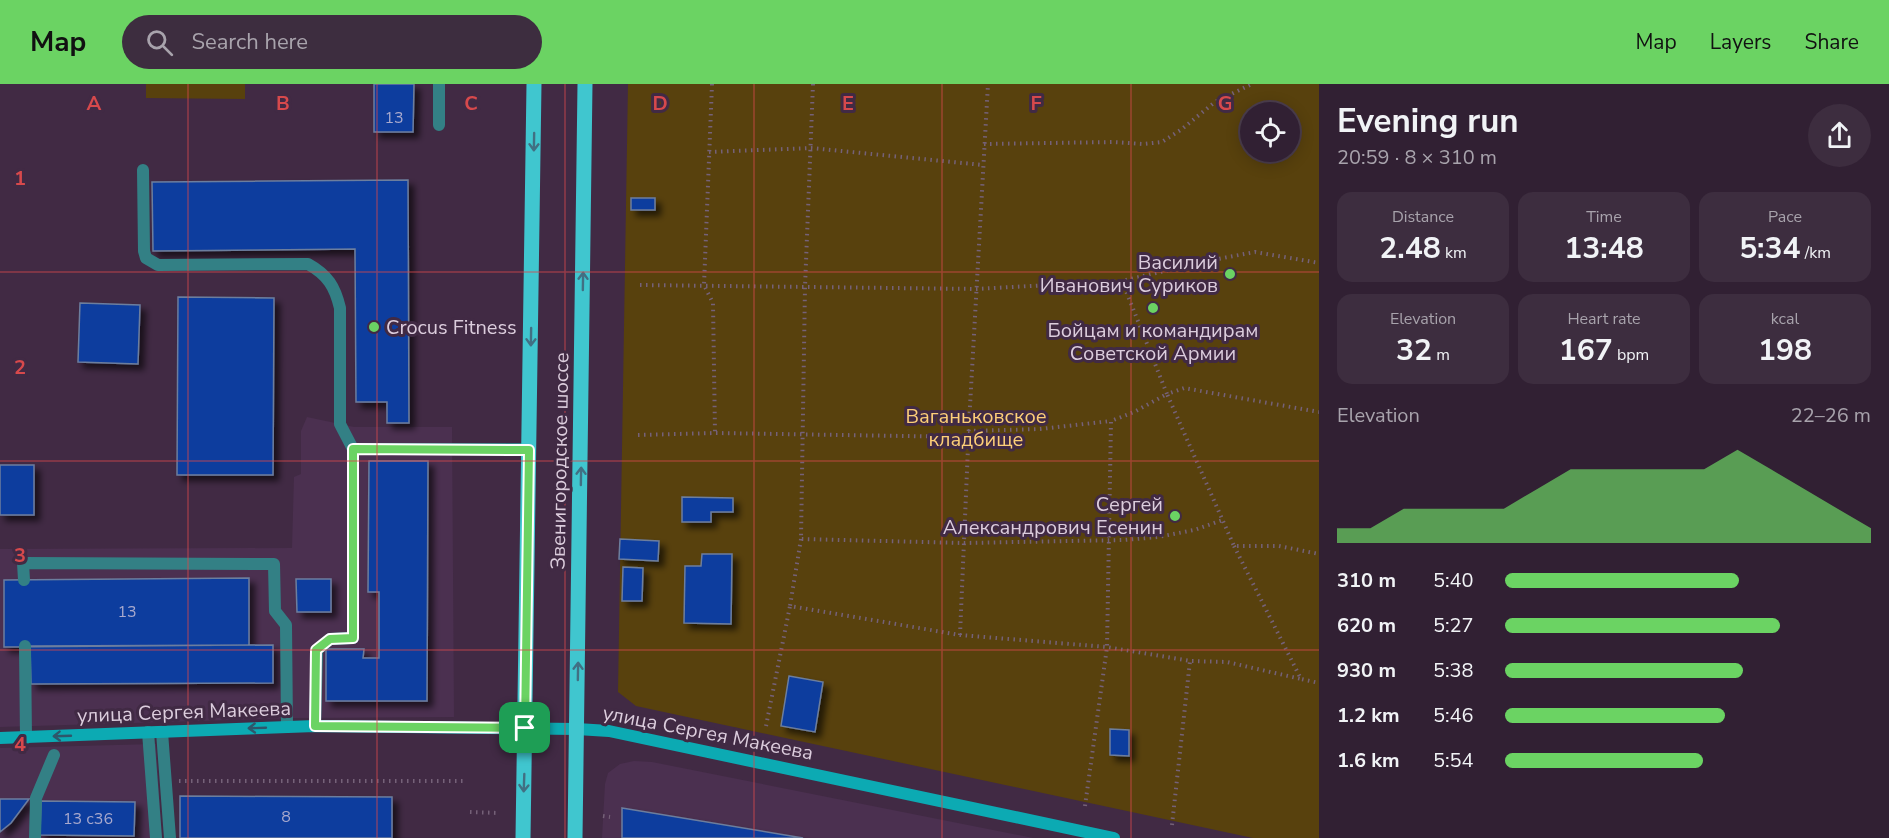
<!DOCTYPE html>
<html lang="en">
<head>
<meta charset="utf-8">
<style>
	:root { --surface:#312033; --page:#3d2d3f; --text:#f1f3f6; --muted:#a8a3ac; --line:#4c3e4e; --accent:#6bd363 }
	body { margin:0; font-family:"Nunito Sans",sans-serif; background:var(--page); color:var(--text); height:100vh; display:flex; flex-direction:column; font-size:22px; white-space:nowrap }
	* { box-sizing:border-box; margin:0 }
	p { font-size:20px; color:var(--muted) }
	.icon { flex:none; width:33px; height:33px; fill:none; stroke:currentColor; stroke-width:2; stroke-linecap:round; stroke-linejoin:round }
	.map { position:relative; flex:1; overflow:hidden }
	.side { display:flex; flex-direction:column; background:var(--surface); width:570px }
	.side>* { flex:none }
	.controls { position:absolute; left:1240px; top:18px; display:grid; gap:12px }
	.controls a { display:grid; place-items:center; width:60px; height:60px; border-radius:50%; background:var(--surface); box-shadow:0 3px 15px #0003,0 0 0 2px var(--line); font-size:30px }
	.pin { position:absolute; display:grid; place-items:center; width:51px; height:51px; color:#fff; margin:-26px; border-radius:12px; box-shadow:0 3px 9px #0006 }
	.round { display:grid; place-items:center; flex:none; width:63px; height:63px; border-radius:32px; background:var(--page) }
	.head { display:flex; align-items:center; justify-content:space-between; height:102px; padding:0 18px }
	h1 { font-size:33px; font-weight:700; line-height:45px }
	.stats { display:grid; grid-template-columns:repeat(3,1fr); gap:9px; height:102px; padding:6px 18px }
	.stats div { display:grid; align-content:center; border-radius:15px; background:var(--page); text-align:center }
	.stats b { font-size:30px; font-weight:700 }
	.stats small { font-size:16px; font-weight:400 }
	.stats p { font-size:16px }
	.chart { height:168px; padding:12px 18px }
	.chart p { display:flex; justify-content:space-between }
	.chart svg { width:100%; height:108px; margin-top:6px; fill:var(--accent); opacity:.7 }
	ul { padding:0 18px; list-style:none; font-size:20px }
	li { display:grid; grid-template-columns:96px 72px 1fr; align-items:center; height:45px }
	li i { height:15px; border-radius:8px; background:var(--accent) }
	header { display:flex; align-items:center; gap:36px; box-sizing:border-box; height:84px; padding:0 30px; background:var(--accent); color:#111 }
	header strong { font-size:28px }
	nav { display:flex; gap:33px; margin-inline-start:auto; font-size:21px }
	.search { width:420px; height:54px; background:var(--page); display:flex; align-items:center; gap:15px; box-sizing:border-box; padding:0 21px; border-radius:33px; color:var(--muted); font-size:22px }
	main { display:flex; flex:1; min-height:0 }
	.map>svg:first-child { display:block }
</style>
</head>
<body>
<header>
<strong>Map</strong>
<div class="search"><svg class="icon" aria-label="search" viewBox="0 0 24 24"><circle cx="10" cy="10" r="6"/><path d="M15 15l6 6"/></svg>Search here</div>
<nav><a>Map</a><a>Layers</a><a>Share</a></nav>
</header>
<main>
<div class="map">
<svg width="1319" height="754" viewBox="0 0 1319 754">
	<defs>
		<filter id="shadow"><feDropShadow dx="5.5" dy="5.5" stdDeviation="3" flood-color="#0009"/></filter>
	</defs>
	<rect width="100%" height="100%" fill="#412a44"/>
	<path fill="#4b3050" d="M307 333 354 343H452L454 633 298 634 0 643V465L292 464 294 393 301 390V347Z
		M156 660 162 754H0V664Z
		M634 677 652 678 1033 754H602L605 700 608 689 620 680Z"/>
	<path fill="#58410d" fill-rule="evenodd" d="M146 0H245V15L146 14Z
		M628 0H1319V754H1253L636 622 618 608ZM1251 28H1290V68H1251Z"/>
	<path fill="#0c3c9e" stroke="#6c7e9e" stroke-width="1.5" filter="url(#shadow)" d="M374 0H414L413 48H374Z
		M408 96 409 339H387V318H356L355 165 153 167 152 98Z
		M631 114H655V126H631Z
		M178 213 274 214 273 391H177Z
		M80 219 140 221 138 280 78 278Z
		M369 377H428L427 617H326V565H364L363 574H379V508H368Z
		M0 381H34V431H0Z
		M682 413 733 414V428H711V438H682Z
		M620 455 659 457 658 477 619 475Z
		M702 470H732L731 540 684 539 685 482H701Z
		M623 483 643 484 642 517H622Z
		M249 494V561L4 563V496Z
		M296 495H331V528H297Z
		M273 561V599L31 600 30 562Z
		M789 592 823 598 815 648 781 642Z
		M1110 645 1129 646V672L1110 671Z
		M180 712 392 713V754H180Z
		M0 715H29L11 739 0 748Z
		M41 717 135 718 134 752 40 751Z
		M622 724 803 754H622Z"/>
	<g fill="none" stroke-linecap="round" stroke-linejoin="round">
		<path stroke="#756178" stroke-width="4" stroke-dasharray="1.5 4.5" stroke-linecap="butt" d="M712 0 704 201 713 219 715 349
			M813 0 805 203 801 455 964 459 1124 456 1158 453 1194 446 1223 436
			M984 60 1114 58 1143 60 1162 58 1182 45 1215 18 1252 0
			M709 68 811 64 983 81
			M1122 197 1167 310 1184 304 1319 328
			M640 201 976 205 1122 197 1207 177 1255 168 1319 179
			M968 347 1040 345 1111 337
			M638 351 715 349 968 353
			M801 455 790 522 960 551 1107 563 1190 577 1227 578 1301 595
			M1234 462 1301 595 1319 599
			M960 551 969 340 988 0
			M766 642 790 522
			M179 697H466
			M1085 722 1107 563 1111 337 1134 328 1167 310 1234 462H1279L1319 470
			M470 728 499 729
			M603 732 610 733
			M1172 741 1190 577"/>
		<path stroke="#338085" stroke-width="12" d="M439 41V0
			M143 86 144 167 146 174 158 181 308 180C328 191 335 203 340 224V340L353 365H529
			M24 496 23 479 274 480 275 527 286 541 287 643
			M25 562 26 654
			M315 642 317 566 330 555 353 554V365
			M148 648 156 754
			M162 648 170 754
			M35 754 36 714 54 671"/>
		<path stroke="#0caab3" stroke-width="12" d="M0 654 315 642 577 645 609 647 1114 754"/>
		<path stroke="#40c6cf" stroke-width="15" d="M523 754 534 0
			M575 754 585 0"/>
	</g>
	<defs><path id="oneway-shaft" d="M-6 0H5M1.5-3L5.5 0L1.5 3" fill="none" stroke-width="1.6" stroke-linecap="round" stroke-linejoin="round" transform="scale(1.5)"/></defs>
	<g stroke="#417083">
		<use href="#oneway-shaft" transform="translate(534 58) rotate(91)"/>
		<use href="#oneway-shaft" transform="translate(583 197) rotate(-89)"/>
		<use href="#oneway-shaft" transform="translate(531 253) rotate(91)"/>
		<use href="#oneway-shaft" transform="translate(581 392) rotate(-89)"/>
		<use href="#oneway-shaft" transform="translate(578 587) rotate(-89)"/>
		<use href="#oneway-shaft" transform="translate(524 699) rotate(92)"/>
	</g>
	<g stroke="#2e576b">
		<use href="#oneway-shaft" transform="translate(257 644) rotate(178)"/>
		<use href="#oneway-shaft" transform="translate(62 652) rotate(178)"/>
	</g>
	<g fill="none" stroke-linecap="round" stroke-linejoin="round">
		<g stroke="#fff" stroke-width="12">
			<path id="route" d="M353 365 529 366 525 644 315 642 316 566 330 555 353 554Z"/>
		</g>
		<use href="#route" stroke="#6bd363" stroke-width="8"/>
	</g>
	<path fill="none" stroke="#d7494c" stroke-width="1.5" stroke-opacity="0.55" d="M188 0V754M377 0V754M565 0V754M754 0V754M942 0V754M1131 0V754M0 188H1319M0 377H1319M0 566H1319"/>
	<g fill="#6bd363" stroke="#412a44" stroke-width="2">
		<circle cx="1230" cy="190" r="6"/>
		<circle cx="1153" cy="224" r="6"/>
		<circle cx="374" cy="243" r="6"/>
		<circle cx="1175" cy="432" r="6"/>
	</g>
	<g text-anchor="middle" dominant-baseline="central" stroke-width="6" stroke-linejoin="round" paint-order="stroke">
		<g font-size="16" fill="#a8a9cd">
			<text x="394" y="34">13</text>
			<text x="127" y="528">13</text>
			<text x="286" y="733">8</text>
			<text x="88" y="735">13 с36</text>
		</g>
		<g font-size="20" fill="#dccddd" stroke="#412a44" text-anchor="end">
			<text x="1218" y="178">Василий<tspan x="1218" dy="23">Иванович Суриков</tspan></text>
			<text x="386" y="243" text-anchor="start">Crocus Fitness</text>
			<text x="1153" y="246" text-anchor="middle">Бойцам и командирам<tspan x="1153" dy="23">Советской Армии</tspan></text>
			<text x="1163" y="420">Сергей<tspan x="1163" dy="23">Александрович Есенин</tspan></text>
		</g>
		<g font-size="20" fill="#fdcf78" stroke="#412a44">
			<text x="976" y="332">Ваганьковское<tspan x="976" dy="23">кладбище</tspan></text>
		</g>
		<g font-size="20" fill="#dccddd" stroke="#412a44">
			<text transform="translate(560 377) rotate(-89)">Звенигородское шоссе</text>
			<text transform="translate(184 628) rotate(-2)">улица Сергея Макеева</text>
			<text transform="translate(708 649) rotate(11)">улица Сергея Макеева</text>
		</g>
	</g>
	<g font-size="20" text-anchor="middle" font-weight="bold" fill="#d7494c" stroke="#412a44" stroke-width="6" stroke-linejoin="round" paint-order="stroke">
		<text x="94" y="26">A</text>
		<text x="283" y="26">B</text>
		<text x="471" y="26">C</text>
		<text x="660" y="26">D</text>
		<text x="848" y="26">E</text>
		<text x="1036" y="26">F</text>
		<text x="1225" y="26">G</text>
		<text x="20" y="101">1</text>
		<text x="20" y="290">2</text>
		<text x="20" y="478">3</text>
		<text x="20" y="667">4</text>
	</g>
</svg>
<div class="controls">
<a><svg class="icon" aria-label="locate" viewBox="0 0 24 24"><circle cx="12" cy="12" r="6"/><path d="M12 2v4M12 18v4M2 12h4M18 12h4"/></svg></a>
</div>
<div class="pin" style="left:525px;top:644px;background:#1e9e55"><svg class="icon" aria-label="arrive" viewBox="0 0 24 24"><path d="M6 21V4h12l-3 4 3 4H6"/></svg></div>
</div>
<section class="side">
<div class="head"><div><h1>Evening run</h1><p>20:59 · 8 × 310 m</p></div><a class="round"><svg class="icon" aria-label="share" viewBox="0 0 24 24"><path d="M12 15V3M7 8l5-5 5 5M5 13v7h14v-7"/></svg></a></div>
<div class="stats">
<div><p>Distance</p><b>2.48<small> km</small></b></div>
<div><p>Time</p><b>13:48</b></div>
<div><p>Pace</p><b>5:34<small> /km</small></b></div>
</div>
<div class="stats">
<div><p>Elevation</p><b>32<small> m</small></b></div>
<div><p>Heart rate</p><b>167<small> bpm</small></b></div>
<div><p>kcal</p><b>198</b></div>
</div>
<div class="chart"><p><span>Elevation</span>22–26 m</p>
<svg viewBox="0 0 160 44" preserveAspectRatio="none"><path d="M0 44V38L10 38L20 30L30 30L40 30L50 30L60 22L70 14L80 14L90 14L100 14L110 14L120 6L130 14L140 22L150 30L160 38V44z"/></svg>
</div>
<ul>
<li><b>310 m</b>5:40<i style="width:64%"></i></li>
<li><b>620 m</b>5:27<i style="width:75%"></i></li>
<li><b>930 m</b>5:38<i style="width:65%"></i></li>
<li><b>1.2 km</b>5:46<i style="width:60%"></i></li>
<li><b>1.6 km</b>5:54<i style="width:54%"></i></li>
</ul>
</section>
</main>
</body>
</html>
